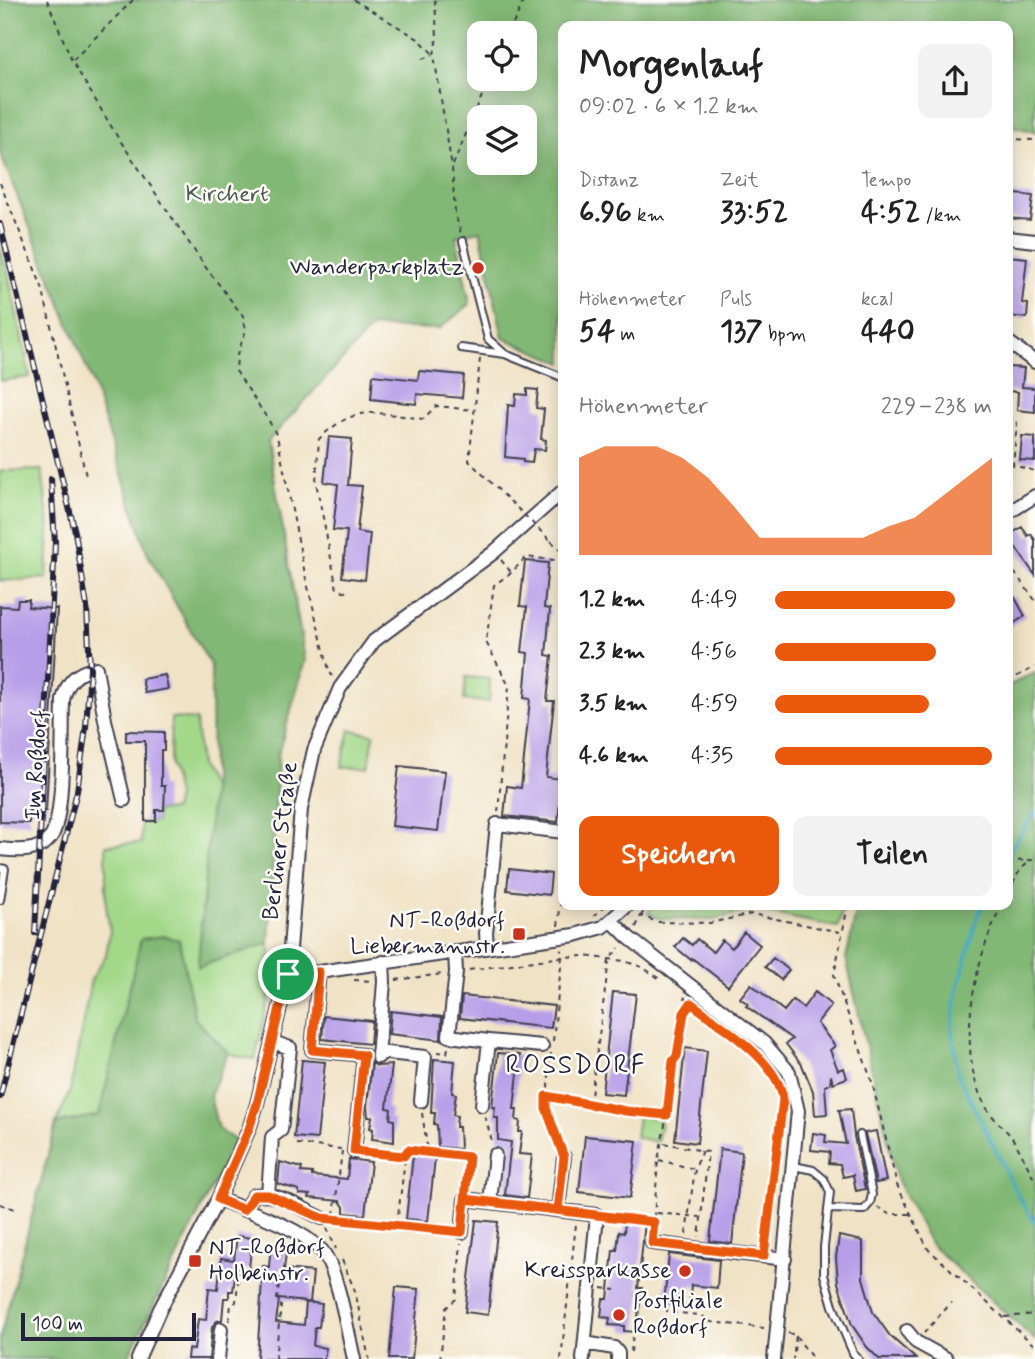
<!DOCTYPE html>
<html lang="de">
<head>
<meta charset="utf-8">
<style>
	:root { --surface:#fff; --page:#f2f2f2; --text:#222; --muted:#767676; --accent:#ea580c }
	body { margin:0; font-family:Mynerve,sans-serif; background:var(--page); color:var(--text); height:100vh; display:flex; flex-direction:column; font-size:26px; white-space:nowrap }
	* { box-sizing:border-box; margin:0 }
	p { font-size:23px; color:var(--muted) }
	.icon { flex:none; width:38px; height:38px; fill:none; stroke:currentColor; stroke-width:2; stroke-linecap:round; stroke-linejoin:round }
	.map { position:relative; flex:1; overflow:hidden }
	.details { position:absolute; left:558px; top:21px; width:455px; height:889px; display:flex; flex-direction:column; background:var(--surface); border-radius:14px; box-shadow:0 4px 18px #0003 }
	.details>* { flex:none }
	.tools { position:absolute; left:467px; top:21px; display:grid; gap:14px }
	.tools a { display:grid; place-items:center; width:70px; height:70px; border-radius:14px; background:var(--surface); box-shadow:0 4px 18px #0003; font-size:35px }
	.scale { position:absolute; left:21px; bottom:18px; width:175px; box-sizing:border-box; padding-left:7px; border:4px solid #22223b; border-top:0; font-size:19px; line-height:24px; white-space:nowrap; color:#22223b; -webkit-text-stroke:5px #fdfcf7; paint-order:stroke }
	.pin { position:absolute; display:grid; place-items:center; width:60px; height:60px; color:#fff; margin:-30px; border:4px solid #fff; border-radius:50%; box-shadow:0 2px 7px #0007 }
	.round { display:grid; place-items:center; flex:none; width:74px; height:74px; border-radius:14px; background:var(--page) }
	.summary { display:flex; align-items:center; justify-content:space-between; height:119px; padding:0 21px }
	h1 { font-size:38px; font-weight:700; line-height:52px }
	.figures { display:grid; grid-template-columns:repeat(3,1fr); gap:10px; height:119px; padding:7px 21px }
	.figures div { display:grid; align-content:center }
	.figures b { font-size:30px; font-weight:700 }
	.figures small { font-size:19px; font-weight:400 }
	.figures p { font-size:19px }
	.chart { height:196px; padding:14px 21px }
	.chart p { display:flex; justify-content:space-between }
	.chart svg { width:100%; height:126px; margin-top:7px; fill:var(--accent); opacity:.7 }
	.cta { display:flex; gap:14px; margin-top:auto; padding:14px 21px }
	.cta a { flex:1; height:80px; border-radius:14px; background:var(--accent); color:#fff; font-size:28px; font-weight:700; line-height:80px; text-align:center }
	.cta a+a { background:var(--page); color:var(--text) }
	ul { padding:0 21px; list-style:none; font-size:23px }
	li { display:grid; grid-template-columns:112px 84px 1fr; align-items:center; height:52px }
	li i { height:18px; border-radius:9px; background:var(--accent) }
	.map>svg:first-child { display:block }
</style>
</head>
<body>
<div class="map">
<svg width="1035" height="1359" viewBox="0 0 1035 1359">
	<rect width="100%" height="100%" fill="#fdfcf7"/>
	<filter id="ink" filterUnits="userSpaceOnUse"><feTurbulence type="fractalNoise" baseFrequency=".0143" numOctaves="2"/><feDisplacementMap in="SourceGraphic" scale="14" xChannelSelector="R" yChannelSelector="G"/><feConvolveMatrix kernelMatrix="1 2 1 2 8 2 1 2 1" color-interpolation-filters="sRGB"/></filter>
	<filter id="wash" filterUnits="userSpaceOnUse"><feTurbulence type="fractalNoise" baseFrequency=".00686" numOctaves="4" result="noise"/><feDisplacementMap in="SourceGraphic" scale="28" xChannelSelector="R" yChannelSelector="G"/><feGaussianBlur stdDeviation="1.57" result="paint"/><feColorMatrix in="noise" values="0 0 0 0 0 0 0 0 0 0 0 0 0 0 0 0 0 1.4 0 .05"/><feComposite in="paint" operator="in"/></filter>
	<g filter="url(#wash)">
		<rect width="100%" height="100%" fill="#f0e2c5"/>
		<path fill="#a3d889" stroke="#627d62" stroke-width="2" d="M0 248 8 273 30 377 0 381Z
			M42 470 49 526 47 578 0 581V471Z
			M466 677 490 679 489 702 464 700Z
			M171 718 196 720 200 766 212 789 198 966 269 943 273 981 255 1059 240 1057 228 1053 195 1019 179 940 118 1039 99 1115 56 1124 70 1091 91 980 106 955 110 931 106 906V845L141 843V823L156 822 157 811 174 810 177 796 170 765Z
			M350 730 374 734 369 767H341Z
			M652 905H844L838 927 753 910 710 920 659 918 648 913Z
			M638 1116 662 1119 657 1142 635 1137Z"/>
		<path fill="#82b875" stroke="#526d58" stroke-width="2" fill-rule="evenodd" d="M0 0H1035V132L1013 126 1008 128V26H564L563 363 503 338 480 231 456 236 470 304 439 329 372 327 268 441 305 661 278 755 269 943 198 967 212 789 211 666 148 555 91 379 0 153ZM480 33H525V79H480ZM480 117H525V163H480Z
			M1035 672V1001L1032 1027 1035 1043V1340L931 1245 897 1181 846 958 858 905H1008V686Z
			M163 936 179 940 195 1019 228 1053 210 1096 218 1129 235 1140 127 1359H0V1338L56 1124 99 1115 141 939Z"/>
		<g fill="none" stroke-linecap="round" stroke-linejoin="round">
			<path stroke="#46acc5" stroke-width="3.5" d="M1008 854 1035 812
				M983 905 977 917 957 993 952 1031 958 1074 1018 1196 1035 1222"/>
		</g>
		<g id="blocks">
			<path fill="#b79ee8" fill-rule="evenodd" d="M1008 193 1033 196 1030 220 1008 218Z
				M1008 256 1027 258 1022 303 1028 304 1027 318 1008 316Z
				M1008 367 1024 368 1022 387 1035 388V412L1017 410 1018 392 1008 391Z
				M419 371 464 375 462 398 417 394 416 404 371 399 373 375 418 380Z
				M527 389 538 390 536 408 544 409 541 439 546 440 545 450 534 449 532 463 523 462V459L505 457 508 405 515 406 516 394 527 395Z
				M1022 436 1035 437V461L1020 460Z
				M329 437 352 439 348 485 362 486 357 532 370 534 365 580 342 577 347 531 333 530 338 484 324 482Z
				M1022 527 1028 536 1031 534 1035 540V575L1014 545 1008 549V536Z
				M525 561 548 563 544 608 550 609 546 655 552 656 547 701H554L546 777 562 779 558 822 504 816 507 786 521 788 530 699 524 698 528 653 522 652 527 607 520 606Z
				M1014 596 1025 616 1008 627V600Z
				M18 600H29L28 607 57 609 46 811 29 810V823L0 822V606L17 607Z
				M165 675 168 689 145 693 142 679Z
				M126 731 164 732V750H161V786H165L164 810H156V821H145V741H126Z
				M399 766 445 771 438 831 392 826Z
				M509 869 551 874 549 895 507 890Z
				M744 932 760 945 728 986 692 958 691 960 675 947 683 938 692 945 697 939 713 952 722 940 732 948Z
				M773 958 789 970 781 980 765 967Z
				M751 984 784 1011 793 1000 803 1008 815 992 831 1005 817 1023 835 1046 830 1050 838 1070 844 1068 847 1078 833 1083 831 1075 830 1084 825 1086 827 1114 815 1115 813 1091 802 1065 786 1044 792 1039 746 1006 748 1004 740 998Z
				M613 992 636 994 624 1095 602 1093Z
				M462 996 554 1006 551 1028 460 1018Z
				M391 1011 442 1017 441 1040 389 1034Z
				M324 1016 372 1021 370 1044 322 1039Z
				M685 1048 707 1051 697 1143 675 1140Z
				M498 1053 520 1055 514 1109H517L516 1120 520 1121 519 1132H522L519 1154 532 1155 527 1198 505 1195 511 1142 498 1140V1118H494L495 1107H492Z
				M434 1059 455 1061 452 1093 456 1094 453 1115 457 1116 456 1127H459L460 1149 438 1147 437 1125 434 1124 435 1113H431Z
				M302 1060 325 1062 317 1139 294 1137Z
				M372 1063 377 1066 392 1065 387 1108 391 1109 390 1119 394 1120V1142L372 1139 373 1129 370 1128 372 1117H368L367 1106Z
				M851 1109 854 1136 865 1189 856 1191 853 1175 843 1177 840 1164 829 1163 830 1152 811 1150 813 1133 826 1135 825 1142 846 1144 839 1110Z
				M876 1131 886 1181 876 1183 865 1133Z
				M585 1136 637 1141 630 1198 579 1192Z
				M720 1149 742 1152 732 1244 710 1241Z
				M413 1155 435 1158 428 1221 406 1219Z
				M349 1159 371 1162 365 1215 344 1213V1207L340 1201 309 1198 310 1195 299 1194V1190L278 1184 280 1162 302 1168 301 1172 312 1173V1176L347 1179Z
				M476 1220 498 1222 488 1315 465 1312Z
				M625 1220 645 1222 638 1288H642L636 1332 624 1331V1326L609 1325 610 1318 601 1317 603 1299H608L613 1250H617L619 1232 624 1233Z
				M237 1236 252 1238 249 1269 236 1268 233 1291H229V1298H224L222 1320 217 1321 212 1327 209 1359H187L188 1349 194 1350 198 1319 206 1320 209 1288 218 1289 221 1258 234 1260Z
				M839 1236 863 1241V1278L873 1312 890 1336 916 1359H879L867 1347 852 1325 838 1283 836 1258Z
				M271 1244 287 1245 284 1269 313 1272 310 1303 306 1302 322 1304 319 1327H315L313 1346 326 1348 324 1359H257L263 1266 269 1267ZM279 1299 306 1302 304 1325 276 1322Z
				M669 1254 719 1260 717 1288 691 1285 689 1306 664 1303Z
				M396 1287 419 1289 412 1359H389Z"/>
		</g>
	</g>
	<g filter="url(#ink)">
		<use href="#blocks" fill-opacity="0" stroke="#413f50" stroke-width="2"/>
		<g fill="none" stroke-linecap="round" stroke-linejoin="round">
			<g stroke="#413f50" stroke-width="10">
				<path id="service" d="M463 241 488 339 505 354
					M461 348 505 354 564 378
					M0 868 5 869 0 900
					M794 1166 813 1170 824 1179 830 1192 824 1247V1275L833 1306 853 1353 858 1359
					M828 1209 864 1210 870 1203 872 1194 860 1135"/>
			</g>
			<g stroke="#413f50" stroke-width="16">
				<path id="minor" d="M1008 238 1035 241
					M1008 342 1035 362
					M1008 513 1035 496
					M0 849C17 851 39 853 51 837 65 816 62 728 63 700 67 681 77 672 96 668L105 720 124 800
					M611 920 628 937 764 1043 789 1072 798 1111 774 1359
					M487 947 486 933 497 824 564 832
					M455 952 456 972 449 1036 489 1041 482 1105
					M319 972 312 1050 364 1055 354 1151
					M288 974 319 972 575 935 603 927 628 905
					M489 1041 542 1046
					M378 1052 425 1057 421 1101
					M378 1057 384 982 383 962
					M268 1195 272 1137 281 1130 290 1048 273 1042
					M218 1199C248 1211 299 1227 321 1250 337 1266 348 1334 354 1359
					M490 1202 495 1155
					M244 1210 254 1195C276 1191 302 1209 322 1218
					M558 1210 564 1157
					M462 1232 465 1199 597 1215 583 1359
					M652 1243 785 1259
					M907 1331 916 1342 947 1359
					M585 1343 614 1348 618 1353V1359
					M138 1359 160 1309 218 1199 249 1129 257 1104 288 974 301 809 314 750 340 688 374 641 493 553 564 490
					M218 1359 221 1329"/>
			</g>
			<path stroke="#413f50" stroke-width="2" stroke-dasharray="5 5" stroke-linecap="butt" d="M47 0 72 61 117 136 204 265 243 316 246 330 237 355 236 371 269 421 277 436 306 579 329 670 332 676
				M354 0 420 40 433 54
				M435 0 437 37 434 55 452 168 455 213 461 234
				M509 33 524 0
				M422 59 433 55
				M73 60 133 0
				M1008 139 1035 140
				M453 165 489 79
				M0 183 42 287 86 476
				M480 359 469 461 510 501
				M1008 416 1017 423 1013 465 1035 471
				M558 514 564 522
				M551 541 564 554
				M501 560 511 572
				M1008 564 1035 600
				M346 592 337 589 316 482 319 439C356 403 377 413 423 419L436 406 474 410
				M1008 681 1035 667
				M498 812 509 686 486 642 494 585 511 573 526 557 564 561
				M1008 861 1035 860
				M1008 893 1020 870 1031 860
				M848 905 834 975 872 1082 897 1185 928 1249 1035 1346
				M1002 905C974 959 953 1055 988 1110 995 1121 1006 1129 1013 1139 1021 1152 1028 1167 1035 1181
				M594 916 606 905
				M641 916 647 905
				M558 926 564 875
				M636 927 641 916 658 922 710 923 752 914 840 932
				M469 970 562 957 584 956 624 961 642 967 660 979
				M354 980 373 981
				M396 980 443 974
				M684 997 761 1060
				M553 1041 562 957 561 949
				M437 1052 447 1053 448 1048
				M551 1053 546 1108 560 1146
				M547 1096 626 1111 667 1115 658 1160 653 1232
				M590 1104 609 960 619 948
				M422 1113 428 1152
				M667 1114 673 1061 677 1056 684 1013 690 1005
				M485 1116 493 1145
				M664 1143 708 1152 699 1237
				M297 1144 341 1149
				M367 1152 403 1156
				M659 1160 694 1169
				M0 1204 15 1209
				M877 1207 889 1214H911
				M657 1213 700 1217
				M334 1215 342 1151
				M609 1216 652 1221
				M333 1219 449 1231
				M397 1224 406 1151 469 1157 466 1188
				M327 1228 336 1249
				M686 1234 695 1169 702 1150
				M766 1245 783 1101
				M342 1260 355 1291 369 1359
				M602 1288 616 1290
				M667 1307V1312L701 1315 711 1322 764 1328
				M1005 1317 1035 1314
				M229 1321 231 1305 236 1302 239 1273 280 1278 277 1299 281 1306 275 1359
				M788 1333 796 1335 793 1359
				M924 1333 952 1302
				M796 1336 813 1359
				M631 1352 633 1332
				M440 1359 446 1308 456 1299 461 1243
				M561 1359 576 1224"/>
			<use href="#service" stroke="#fff" stroke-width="6"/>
			<use href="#minor" stroke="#fff" stroke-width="12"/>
			<g stroke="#22223b" stroke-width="6">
				<path id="rail" d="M0 224 75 532 87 607 90 669 86 727 77 791 0 1097
					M35 933 55 543 51 479"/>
			</g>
			<use href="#rail" stroke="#fdfcf7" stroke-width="3.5" stroke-dasharray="10" stroke-linecap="butt"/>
			<path stroke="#413f50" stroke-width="2" stroke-dasharray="5 5" stroke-linecap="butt" d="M510 501 551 541"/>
		</g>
	</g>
	<g fill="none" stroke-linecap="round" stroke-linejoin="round" filter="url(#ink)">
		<g stroke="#fff" stroke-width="14">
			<path id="route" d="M288 974 257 1104 249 1129 218 1199 244 1210 254 1195H268L322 1218 462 1232 465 1199 654 1222 652 1243 764 1256 783 1099C778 1060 720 1026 691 1003L684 1013 677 1056 673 1061 667 1115 626 1111 546 1096V1108L564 1157 558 1210 465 1199 469 1157 408 1150 404 1156 354 1151 364 1055 312 1050 319 972 288 974"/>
		</g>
		<use href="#route" stroke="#ea580c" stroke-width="9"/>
	</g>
	<g fill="#c8321e" stroke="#fdfcf7" stroke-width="2.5">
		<circle cx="478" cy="268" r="7"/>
		<rect x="512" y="927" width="14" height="14" rx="3.5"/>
		<rect x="188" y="1254" width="14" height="14" rx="3.5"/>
		<circle cx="685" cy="1271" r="7"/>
		<circle cx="619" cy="1315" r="7"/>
	</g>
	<g text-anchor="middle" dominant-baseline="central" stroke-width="5" stroke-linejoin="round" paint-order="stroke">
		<g font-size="23" fill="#495952" stroke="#fdfcf7">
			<text x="227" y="195">Kirchert</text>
		</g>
		<g font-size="23" fill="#22223b" stroke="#fdfcf7" text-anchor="end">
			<text x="464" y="268">Wanderparkplatz</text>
			<text x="505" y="921">NT-Roßdorf<tspan x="505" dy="26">Liebermannstr.</tspan></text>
			<text x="209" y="1248" text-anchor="start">NT-Roßdorf<tspan x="209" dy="26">Holbeinstr.</tspan></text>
			<text x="671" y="1271">Kreissparkasse</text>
			<text x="633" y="1302" text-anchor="start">Postfiliale<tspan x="633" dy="26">Roßdorf</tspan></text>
		</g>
		<g font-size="23" fill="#22223b" stroke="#fdfcf7">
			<text transform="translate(37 765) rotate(-86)">Im Roßdorf</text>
			<text transform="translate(281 841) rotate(-83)">Berliner Straße</text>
		</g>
		<g font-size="26" letter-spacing="2" fill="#22223b" stroke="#fdfcf7">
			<text x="576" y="1066">ROSSDORF</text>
		</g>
	</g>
</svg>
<div class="tools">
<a><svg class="icon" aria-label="locate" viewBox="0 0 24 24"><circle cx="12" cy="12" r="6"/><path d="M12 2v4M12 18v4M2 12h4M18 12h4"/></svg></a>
<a><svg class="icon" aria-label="layers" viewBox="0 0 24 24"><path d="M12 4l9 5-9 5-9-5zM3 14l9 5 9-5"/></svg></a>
</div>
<div class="scale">100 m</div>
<div class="pin" style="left:288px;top:974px;background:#1e9e55"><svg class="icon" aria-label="arrive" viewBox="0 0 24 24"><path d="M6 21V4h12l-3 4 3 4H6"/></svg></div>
<section class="details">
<div class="summary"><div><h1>Morgenlauf</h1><p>09:02 · 6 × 1.2 km</p></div><a class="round"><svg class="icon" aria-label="share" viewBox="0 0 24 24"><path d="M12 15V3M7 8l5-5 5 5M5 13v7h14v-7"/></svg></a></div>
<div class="figures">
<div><p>Distanz</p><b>6.96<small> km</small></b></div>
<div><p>Zeit</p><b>33:52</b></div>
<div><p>Tempo</p><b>4:52<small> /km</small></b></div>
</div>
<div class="figures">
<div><p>Höhenmeter</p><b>54<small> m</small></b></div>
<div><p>Puls</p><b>137<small> bpm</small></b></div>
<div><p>kcal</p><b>440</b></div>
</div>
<div class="chart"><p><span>Höhenmeter</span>229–238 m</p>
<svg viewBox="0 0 160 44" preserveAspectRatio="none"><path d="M0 44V10L10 6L20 6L30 6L40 10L50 17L60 27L70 38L80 38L90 38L100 38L110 38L120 34L130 31L140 24L150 17L160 10V44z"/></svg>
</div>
<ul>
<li><b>1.2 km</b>4:49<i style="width:83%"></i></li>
<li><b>2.3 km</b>4:56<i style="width:74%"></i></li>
<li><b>3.5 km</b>4:59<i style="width:71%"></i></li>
<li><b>4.6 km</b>4:35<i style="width:100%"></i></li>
</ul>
<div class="cta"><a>Speichern</a><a>Teilen</a></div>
</section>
</div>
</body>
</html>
